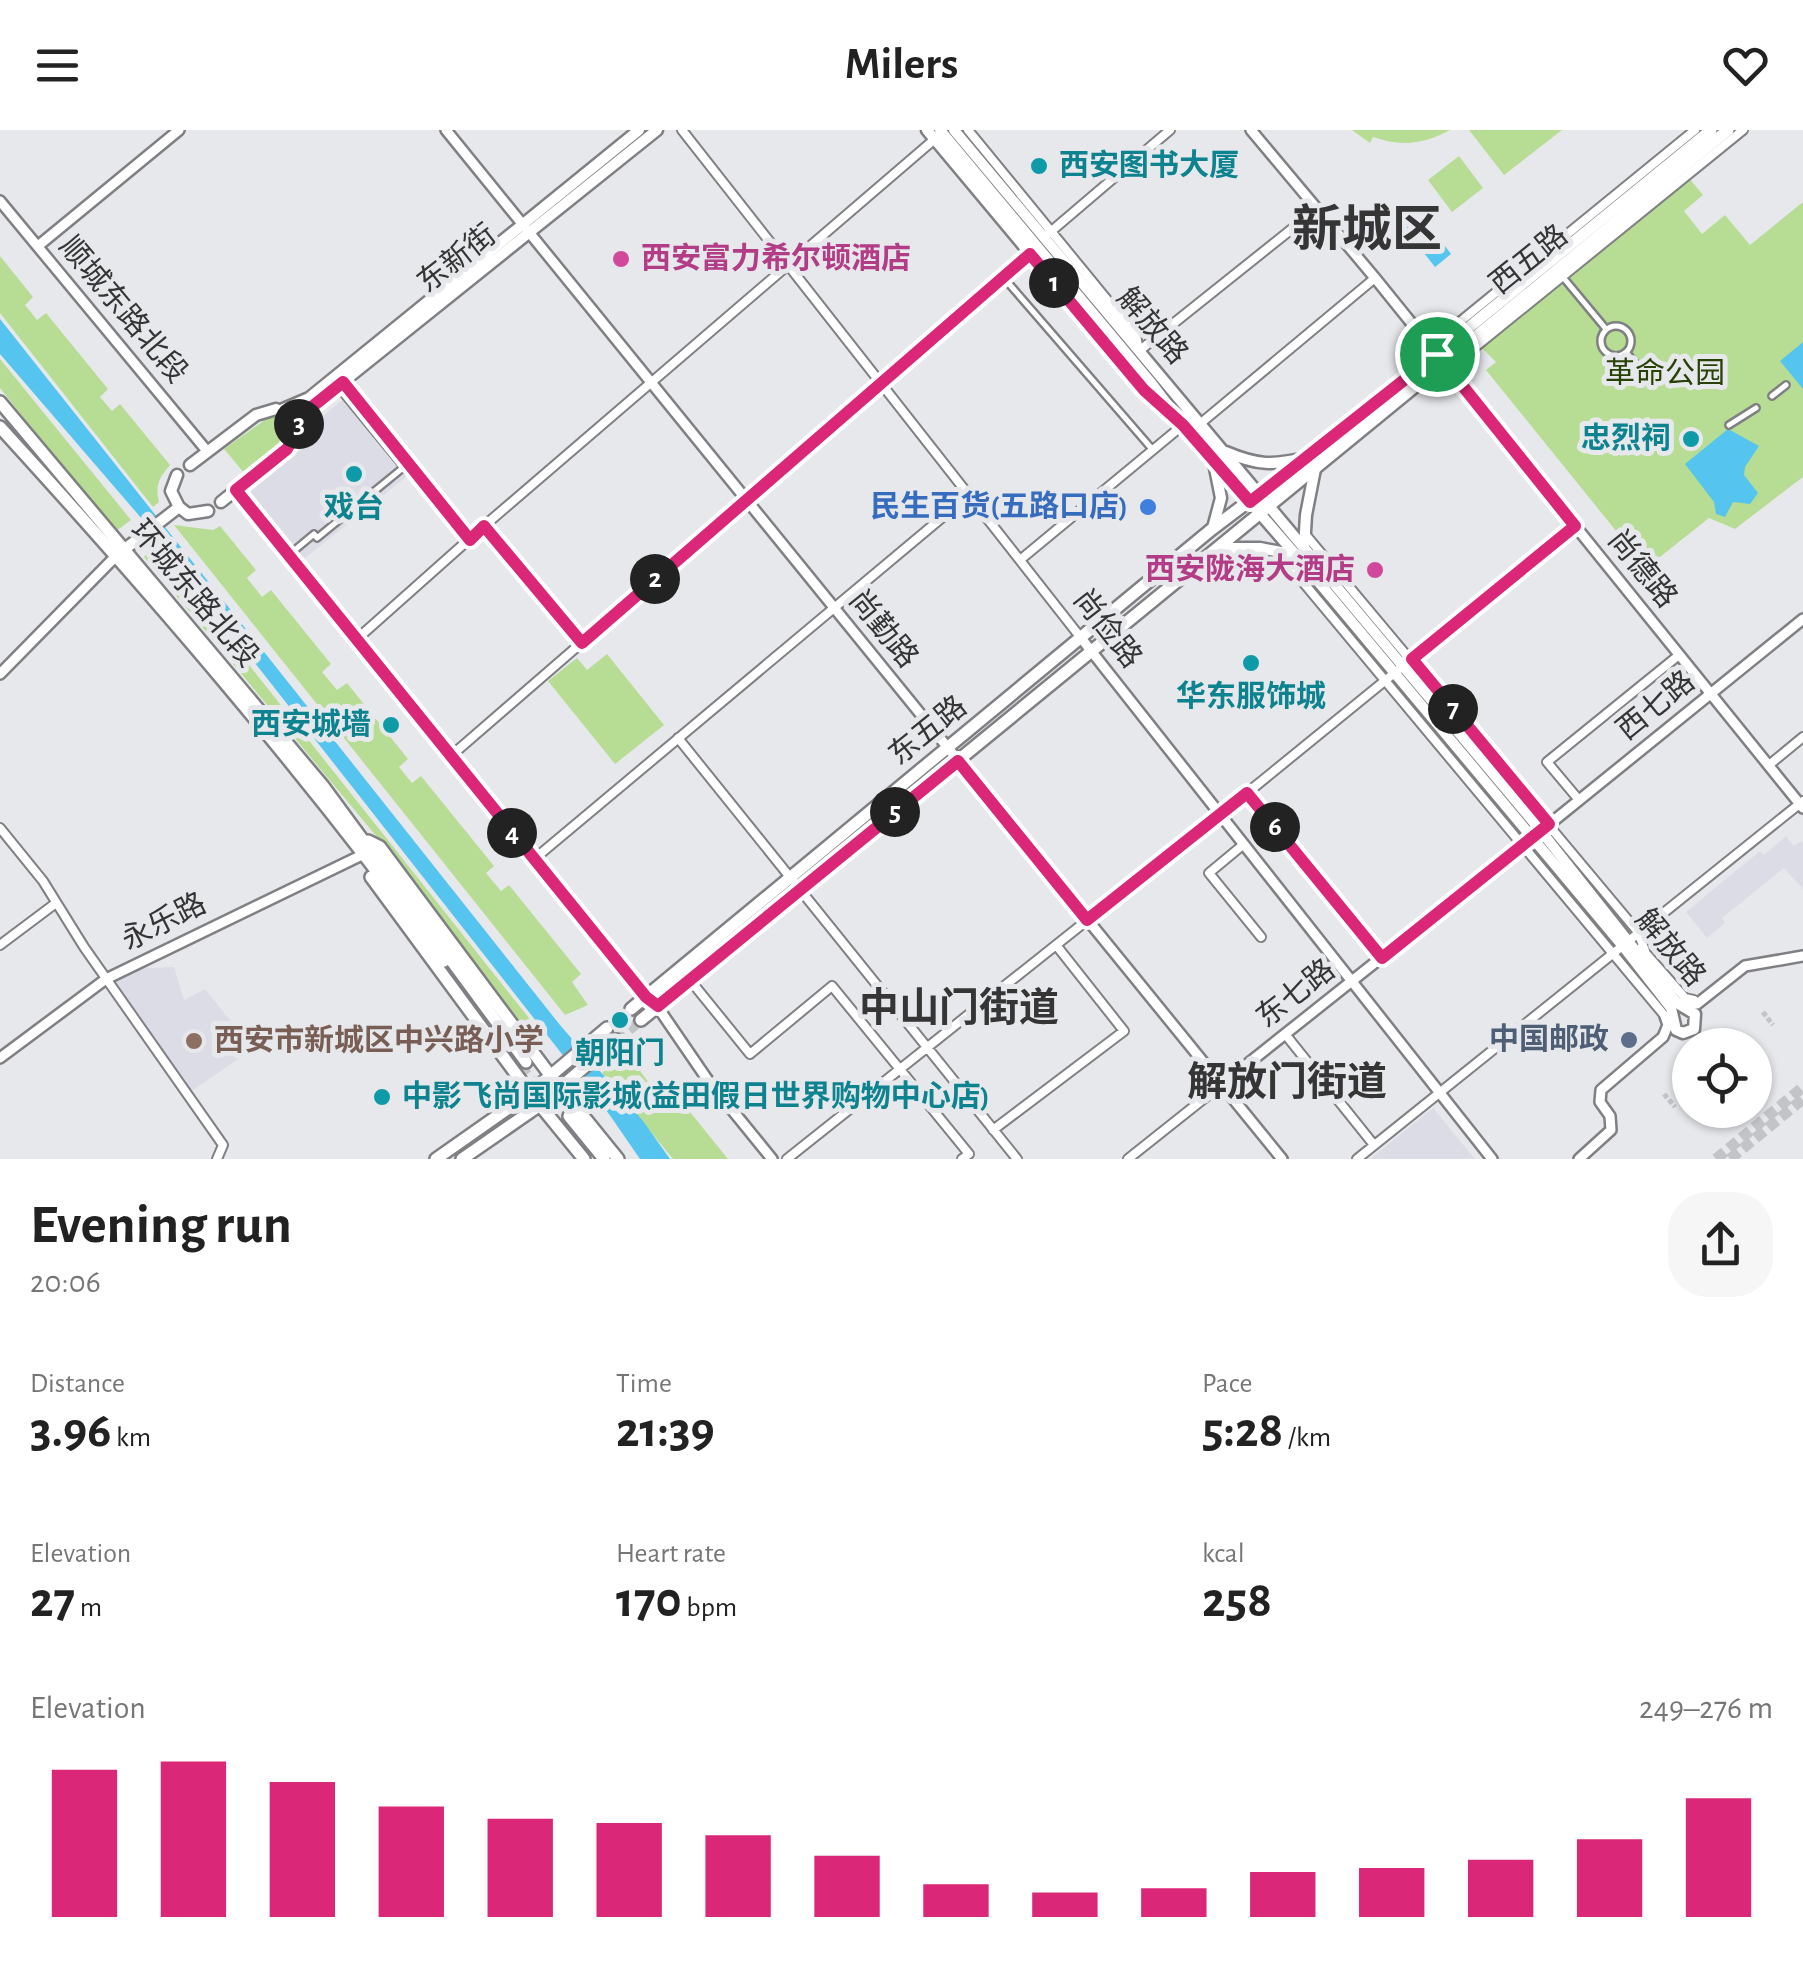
<!DOCTYPE html>
<html lang="en">
<head>
<meta charset="utf-8">
<style>
	:root { --surface:#fff; --page:#f6f6f6; --text:#222; --muted:#767676; --accent:#db2777 }
	body { margin:0; font-family:"Alegreya Sans","Noto Sans SC",sans-serif; background:var(--page); color:var(--text); height:100vh; display:flex; flex-direction:column; font-size:38px; white-space:nowrap }
	* { box-sizing:border-box; margin:0 }
	p { font-size:32px; color:var(--muted) }
	.icon { flex:none; width:55px; height:55px; fill:none; stroke:currentColor; stroke-width:2; stroke-linecap:round; stroke-linejoin:round }
	.map { position:relative; height:1029px; overflow:hidden }
	.drawer { display:flex; flex-direction:column; background:var(--surface); flex:1 }
	.drawer>* { flex:none }
	.controls { position:absolute; left:1672px; top:898px; display:grid; gap:20px }
	.controls a { display:grid; place-items:center; width:100px; height:100px; border-radius:50%; background:var(--surface); box-shadow:0 2px 8px #0004; font-size:50px }
	.pin { position:absolute; display:grid; place-items:center; width:85px; height:85px; color:#fff; margin:-42px; border:5px solid #fff; border-radius:50%; box-shadow:0 2px 10px #0007 }
	.km { position:absolute; width:50px; height:50px; margin:-25px; border-radius:50%; background:#222; color:#fff; font-size:28px; line-height:50px; text-align:center }
	.round { display:grid; place-items:center; flex:none; width:105px; height:105px; border-radius:40px; background:var(--page) }
	.overview { display:flex; align-items:center; justify-content:space-between; height:170px; padding:0 30px }
	h1 { font-size:55px; font-weight:700; line-height:75px }
	.figures { display:grid; grid-template-columns:repeat(3,1fr); gap:15px; height:170px; padding:10px 30px }
	.figures div { display:grid; align-content:center }
	.figures b { font-size:50px; font-weight:700 }
	.figures small { font-size:28px; font-weight:400 }
	.figures p { font-size:28px }
	.chart { height:280px; padding:20px 30px }
	.chart p { display:flex; justify-content:space-between }
	.chart svg { width:100%; height:180px; margin-top:10px; stroke:var(--accent); stroke-width:6 }
	header { display:flex; justify-content:space-between; align-items:center; height:130px; padding:0 30px; background:var(--surface); font-size:45px; font-weight:700 }
	.map>svg:first-child { display:block }
</style>
</head>
<body>
<header><svg class="icon" aria-label="menu" viewBox="0 0 24 24"><path d="M4 6h16M4 12h16M4 18h16"/></svg>Milers<svg class="icon" aria-label="heart" viewBox="0 0 24 24"><path d="M12 20l-8-8c-3-5 5-10 8-4 3-6 11-1 8 4z"/></svg></header>
<div class="map">
<svg width="1803" height="1029" viewBox="0 0 1803 1029">
	<rect width="100%" height="100%" fill="#e7e8ec"/>
	<path fill="#dbdce6" d="M350 264 412 342 300 432 245 364 302 319 313 294Z
		M1786 706 1794 716 1801 711 1803 713V759L1784 738 1722 788 1725 793 1707 808 1686 782 1760 721 1764 725Z
		M174 837 184 870 205 859 232 893 226 899 245 924 189 963 110 850 128 839Z
		M1433 978 1475 1029H1370Z"/>
	<path fill="#b7dd94" d="M1352 0H1450C1425 14 1401 17 1373 7L1370 13Z
		M1469 0H1562L1504 45Z
		M1459 26 1483 58 1452 82 1428 50Z
		M1689 48 1703 65 1684 81 1702 104 1725 85 1750 115 1803 72V347L1735 399 1709 388 1646 438 1486 240 1496 232 1482 218Z
		M0 126 33 167 25 175 37 190 46 183 108 259 100 267 112 281 120 274 170 335C159 348 155 355 159 372L153 377 0 183Z
		M0 229 131 390 115 402 0 258Z
		M272 285 284 291 287 308 245 344 224 319Z
		M174 395 213 400 220 396 256 440 247 448 262 467 271 460 331 534 322 542 337 560 347 553 408 629 399 637 412 653 421 646 494 736 486 743 501 761 509 755 581 844 572 852 588 875 565 885Z
		M154 415 540 902 546 911 536 917 377 707 144 427Z
		M607 524 664 595 615 634 548 551 577 528 587 540Z
		M626 922 669 980 682 972 728 1029H673L602 943Z"/>
	<path fill="#55c4ee" d="M1419 82 1451 124 1435 137 1402 95Z
		M0 189 560 895 643 991 670 1029H640L609 984 142 389 0 224Z
		M1803 212V259L1780 231Z
		M1728 299 1759 316 1745 337 1744 345 1758 363 1750 374 1733 372 1725 387 1716 384 1714 372 1685 334Z"/>
	<g fill="none" stroke-linecap="round" stroke-linejoin="round">
		<path stroke="#c3c4c8" stroke-width="5" stroke-dasharray="5 2.5" stroke-linecap="butt" d="M1763 882 1773 895
			M1664 964 1675 977"/>
		<path stroke="#c3c4c8" stroke-width="11" stroke-dasharray="11 5.5" stroke-linecap="butt" d="M607 898 631 879
			M616 910 641 890
			M520 936 562 990
			M1716 1029 1803 957
			M1730 1029 1803 969"/>
		<g stroke="#808084" stroke-width="10">
			<path id="pedestrian" d="M1562 146 1606 199
				M1004 148 1152 319
				M1601 211a15 15 0 1 1 30 0a15 15 0 1 1-30 0Z
				M1626 222 1652 254
				M1772 266 1786 255
				M1729 295 1756 278
				M290 424 314 404 317 408 404 337 344 264"/>
		</g>
		<g stroke="#808084" stroke-width="12">
			<path id="minor" d="M682 0 1081 508
				M968 0 1136 205 1139 221 1318 78
				M1048 104 1170 0
				M1437 224 1440 208 1695 0
				M1448 231H1458L1743 0
				M343 252 470 410
				M1201 293 1375 148
				M484 396 583 513
				M1305 404 1638 802 1645 821
				M1277 421 1665 886
				M1020 430 1183 295
				M357 509 484 396 936 8
				M678 608 1017 1029
				M452 625 1034 121
				M1769 635 1803 607
				M1247 663 1382 828
				M1579 670 1547 632 1679 525
				M0 698 43 751 84 817 223 1015 217 1029
				M1244 714 1209 743 1261 807
				M533 730 969 365
				M0 815 56 773
				M1641 818 1685 868 1694 870
				M690 850 750 924 832 856 969 1024 962 1029
				M1285 904 1374 1015
				M993 1000 1124 901 1056 815
				M787 1029 1247 663 1575 396
				M1128 1029 1221 955
				M1357 1029 1803 671"/>
		</g>
		<g stroke="#808084" stroke-width="14">
			<path id="tertiary" d="M446 0 1282 1029
				M1251 0 1375 148 1803 678
				M0 71 207 321
				M38 116 179 0
				M236 359 646 867 657 876 707 949 772 1029
				M1081 508 1492 1029
				M0 544 116 426
				M1541 701 1803 489
				M1680 873 1697 874 1745 836 1803 826
				M0 928 106 849 364 724
				M1221 955 1533 707
				M1579 1029 1611 1000 1610 986 1600 972 1601 960 1663 907 1668 895 1665 886"/>
		</g>
		<g stroke="#808084" stroke-width="15">
			<path id="secondary" d="M927 0 1144 260 1167 281
				M940 0 1152 254 1183 295 1296 425 1622 815 1671 878 1676 900 1683 903 1694 899 1695 884 1677 873 1541 701 954 0
				M281 280 309 268 639 0
				M295 303 301 288 314 275 657 0
				M1226 322C1259 336 1272 335 1306 328
				M190 335 256 285 276 279 288 285 295 303 287 319 221 372
				M177 345 171 361 179 377 188 384 208 381
				M1213 398 1221 368 1215 338
				M1220 418H1260L1296 425
				M1304 418 1306 385 1315 339
				M121 422 179 377"/>
		</g>
		<g stroke="#808084" stroke-width="16">
			<path id="primary" d="M0 272 323 656 526 932
				M0 297C156 468 307 644 444 831
				M368 711 380 717 550 945 618 1029
				M371 747 530 963 584 1029
				M631 879 1212 399 1343 300 1711 0
				M641 890 1728 0
				M569 986 604 1029
				M436 1029 530 963 607 898
				M462 1029 540 975 616 910"/>
		</g>
		<use href="#pedestrian" stroke="#fff" stroke-width="5"/>
		<use href="#minor" stroke="#fff" stroke-width="8"/>
		<use href="#tertiary" stroke="#fff" stroke-width="9"/>
		<use href="#secondary" stroke="#fff" stroke-width="10"/>
		<use href="#primary" stroke="#fff" stroke-width="11"/>
	</g>
	<g fill="none" stroke-linecap="round" stroke-linejoin="round">
		<g stroke="#fff" stroke-width="20">
			<path id="route" d="M1030 124 1144 260 1183 295 1250 372 1437 224 1575 396 1412 529 1549 694 1382 828 1247 663 1087 790 958 631 658 876 646 867 236 360 287 319 308 280 343 252 470 410 484 396 582 513Z"/>
		</g>
		<use href="#route" stroke="#db2777" stroke-width="12"/>
	</g>
	<g fill="#0f9aa8" stroke="#e7e8ec" stroke-width="4">
		<circle cx="1039" cy="36" r="10"/>
		<circle cx="1691" cy="309" r="10"/>
		<circle cx="354" cy="344" r="10"/>
		<circle cx="1251" cy="533" r="10"/>
		<circle cx="391" cy="595" r="10"/>
		<circle cx="620" cy="890" r="10"/>
		<circle cx="382" cy="967" r="10"/>
	</g>
	<g fill="#d1479c" stroke="#e7e8ec" stroke-width="4">
		<circle cx="621" cy="129" r="10"/>
		<circle cx="1375" cy="440" r="10"/>
	</g>
	<circle fill="#3f7fe0" stroke="#e7e8ec" stroke-width="4" cx="1148" cy="377" r="10"/>
	<circle fill="#5c6f8a" stroke="#e7e8ec" stroke-width="4" cx="1629" cy="910" r="10"/>
	<circle fill="#8d6e63" stroke="#e7e8ec" stroke-width="4" cx="194" cy="911" r="10"/>
	<g text-anchor="middle" dominant-baseline="central" stroke-width="10" stroke-linejoin="round" paint-order="stroke">
		<g font-size="30" font-weight="bold" fill="#0d838f" stroke="#e7e8ec">
			<text x="1059" y="36" text-anchor="start">西安图书大厦</text>
			<text x="1671" y="309" text-anchor="end">忠烈祠</text>
			<text x="354" y="378">戏台</text>
			<text x="1251" y="567">华东服饰城</text>
			<text x="371" y="595" text-anchor="end">西安城墙</text>
			<text x="620" y="924">朝阳门</text>
			<text x="402" y="967" text-anchor="start">中影飞尚国际影城(益田假日世界购物中心店)</text>
		</g>
		<g font-size="30" fill="#353536" stroke="#e7e8ec">
			<text transform="translate(457 129) rotate(-38)">东新街</text>
			<text transform="translate(1529 130) rotate(-39)">西五路</text>
			<text transform="translate(123 180) rotate(50)">顺城东路北段</text>
			<text transform="translate(1152 196) rotate(49)">解放路</text>
			<text transform="translate(1642 439) rotate(51)">尚德路</text>
			<text transform="translate(194 464) rotate(50)">环城东路北段</text>
			<text transform="translate(883 499) rotate(51)">尚勤路</text>
			<text transform="translate(1107 499) rotate(52)">尚俭路</text>
			<text transform="translate(1656 576) rotate(-39)">西七路</text>
			<text transform="translate(928 601) rotate(-39)">东五路</text>
			<text transform="translate(164 792) rotate(-27)">永乐路</text>
			<text transform="translate(1670 818) rotate(50)">解放路</text>
			<text transform="translate(1296 864) rotate(-38)">东七路</text>
		</g>
		<g font-size="30" font-weight="bold" fill="#b23c85" stroke="#e7e8ec" text-anchor="start">
			<text x="641" y="129">西安富力希尔顿酒店</text>
			<text x="1355" y="440" text-anchor="end">西安陇海大酒店</text>
		</g>
		<g font-size="30" fill="#284105" stroke="#e7e8ec">
			<text x="1665" y="244">革命公园</text>
		</g>
		<g font-size="30" font-weight="bold" fill="#366cbe" stroke="#e7e8ec" text-anchor="end">
			<text x="1128" y="377">民生百货(五路口店)</text>
		</g>
		<g font-size="30" font-weight="bold" fill="#4e5e75" stroke="#e7e8ec" text-anchor="end">
			<text x="1609" y="910">中国邮政</text>
		</g>
		<g font-size="30" font-weight="bold" fill="#785e54" stroke="#e7e8ec" text-anchor="start">
			<text x="214" y="911">西安市新城区中兴路小学</text>
		</g>
		<g font-size="40" font-weight="bold" fill="#353536" stroke="#e7e8ec">
			<text x="959" y="879">中山门街道</text>
			<text x="1287" y="953">解放门街道</text>
		</g>
		<g font-size="50" font-weight="bold" fill="#353536" stroke="#e7e8ec">
			<text x="1367" y="101">新城区</text>
		</g>
	</g>
</svg>
<div class="controls">
<a><svg class="icon" aria-label="locate" viewBox="0 0 24 24"><circle cx="12" cy="12" r="6"/><path d="M12 2v4M12 18v4M2 12h4M18 12h4"/></svg></a>
</div>
<div class="pin" style="left:1437px;top:224px;background:#1e9e55"><svg class="icon" aria-label="arrive" viewBox="0 0 24 24"><path d="M6 21V4h12l-3 4 3 4H6"/></svg></div>
<b class="km" style="left:1054px;top:153px">1</b>
<b class="km" style="left:655px;top:449px">2</b>
<b class="km" style="left:299px;top:294px">3</b>
<b class="km" style="left:512px;top:703px">4</b>
<b class="km" style="left:895px;top:682px">5</b>
<b class="km" style="left:1275px;top:697px">6</b>
<b class="km" style="left:1453px;top:579px">7</b>
</div>
<section class="drawer">
<div class="overview"><div><h1>Evening run</h1><p>20:06</p></div><a class="round"><svg class="icon" aria-label="share" viewBox="0 0 24 24"><path d="M12 15V3M7 8l5-5 5 5M5 13v7h14v-7"/></svg></a></div>
<div class="figures">
<div><p>Distance</p><b>3.96<small> km</small></b></div>
<div><p>Time</p><b>21:39</b></div>
<div><p>Pace</p><b>5:28<small> /km</small></b></div>
</div>
<div class="figures">
<div><p>Elevation</p><b>27<small> m</small></b></div>
<div><p>Heart rate</p><b>170<small> bpm</small></b></div>
<div><p>kcal</p><b>258</b></div>
</div>
<div class="chart"><p><span>Elevation</span>249–276 m</p>
<svg viewBox="0 0 160 44" preserveAspectRatio="none"><path d="M5 44V8M15 44V6M25 44V11M35 44V17M45 44V20M55 44V21M65 44V24M75 44V29M85 44V36M95 44V38M105 44V37M115 44V33M125 44V32M135 44V30M145 44V25M155 44V15"/></svg>
</div>
</section>
</body>
</html>
